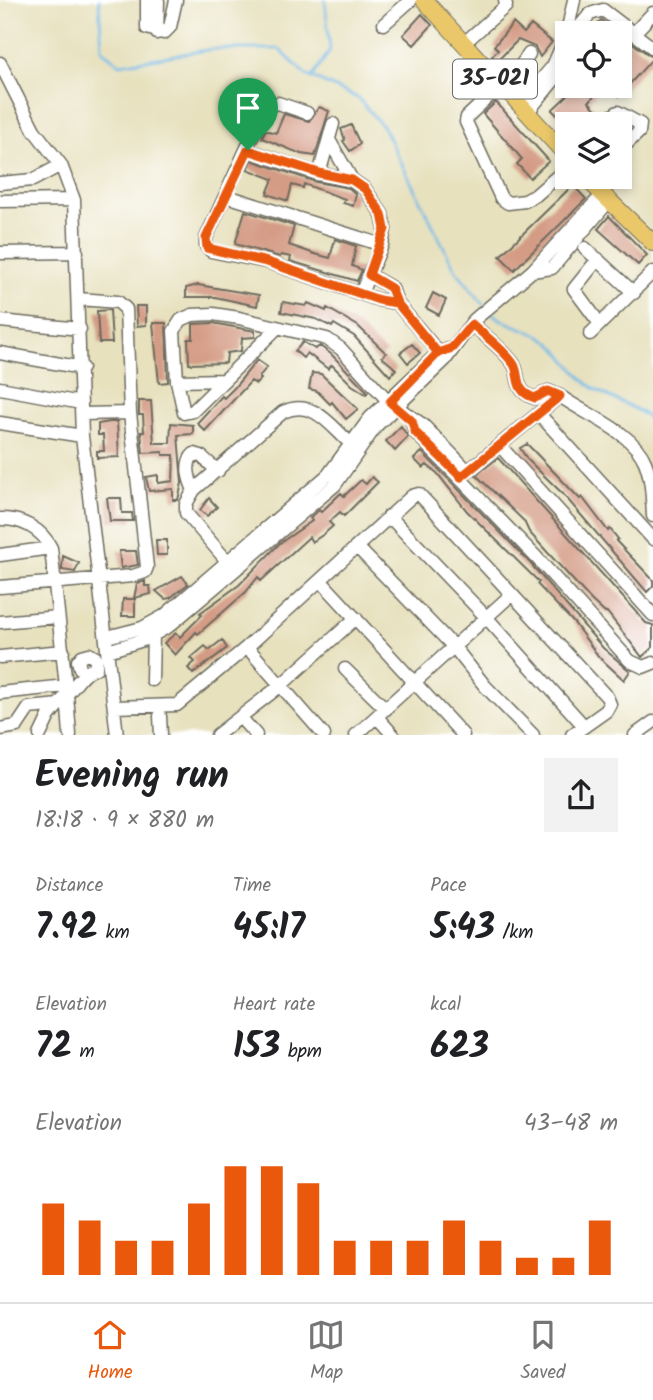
<!DOCTYPE html>
<html lang="en">
<head>
<meta charset="utf-8">
<style>
	:root { --surface:#fff; --page:#f2f2f2; --text:#202124; --muted:#757577; --line:#e0e0e0; --accent:#ea580c }
	body { margin:0; font-family:Kalam,sans-serif; background:var(--page); color:var(--text); height:100vh; display:flex; flex-direction:column; font-size:26px; white-space:nowrap }
	* { box-sizing:border-box; margin:0 }
	p { font-size:23px; color:var(--muted) }
	.icon { flex:none; width:38px; height:38px; fill:none; stroke:currentColor; stroke-width:2; stroke-linecap:round; stroke-linejoin:round }
	.map { position:relative; height:735px; overflow:hidden }
	.details { display:flex; flex-direction:column; background:var(--surface); flex:1 }
	.details>* { flex:none }
	.controls { position:absolute; left:555px; top:21px; display:grid; gap:14px }
	.controls a { display:grid; place-items:center; width:77px; height:77px; border-radius:0px; background:var(--surface); box-shadow:0 4px 10px #0003; font-size:35px }
	.pin { position:absolute; display:grid; place-items:center; width:60px; height:60px; color:#fff; margin:-72px -30px; border-radius:50% 50% 50% 0; rotate:-45deg; box-shadow:0 0 7px #0007 }
	.pin .icon { rotate:45deg }
	.round { display:grid; place-items:center; flex:none; width:74px; height:74px; border-radius:0px; background:var(--page) }
	.head { display:flex; align-items:center; justify-content:space-between; height:119px; padding:0 35px }
	h1 { font-size:38px; font-weight:700; line-height:52px }
	.stats { display:grid; grid-template-columns:repeat(3,1fr); gap:10px; height:119px; padding:7px 35px }
	.stats div { display:grid; align-content:center }
	.stats b { font-size:35px; font-weight:700 }
	.stats small { font-size:19px; font-weight:400 }
	.stats p { font-size:19px }
	.chart { height:196px; padding:14px 35px }
	.chart p { display:flex; justify-content:space-between }
	.chart svg { width:100%; height:126px; margin-top:7px; stroke:var(--accent); stroke-width:6 }
	.tab-bar { display:flex; justify-content:space-around; align-items:center; height:98px; border-top:2px solid var(--line); background:var(--surface); font-size:19px; color:var(--muted) }
	.tab-bar a { display:grid; justify-items:center; gap:4px }
	.tab-bar .on { color:var(--accent) }
	.map>svg:first-child { display:block }
</style>
</head>
<body>
<div class="map">
<svg width="653" height="735" viewBox="0 0 653 735">
	<rect width="100%" height="100%" fill="#fff"/>
	<filter id="ink" filterUnits="userSpaceOnUse"><feTurbulence type="fractalNoise" baseFrequency=".0143" numOctaves="2"/><feDisplacementMap in="SourceGraphic" scale="14" xChannelSelector="R" yChannelSelector="G"/><feConvolveMatrix kernelMatrix="1 2 1 2 8 2 1 2 1" color-interpolation-filters="sRGB"/></filter>
	<filter id="wash" filterUnits="userSpaceOnUse"><feTurbulence type="fractalNoise" baseFrequency=".00686" numOctaves="4" result="noise"/><feDisplacementMap in="SourceGraphic" scale="28" xChannelSelector="R" yChannelSelector="G"/><feGaussianBlur stdDeviation="1.57" result="paint"/><feColorMatrix in="noise" values="0 0 0 0 0 0 0 0 0 0 0 0 0 0 0 0 0 1.4 0 .05"/><feComposite in="paint" operator="in"/></filter>
	<g filter="url(#wash)">
		<rect width="100%" height="100%" fill="#e7e1be"/>
		<g fill="none" stroke-linecap="round" stroke-linejoin="round">
			<path stroke="#6fb9e8" stroke-width="2.5" d="M99 0 102 50 120 64 213 49H279L306 75 358 98 383 127 455 269 484 305
				M312 78 330 50 325 0
				M491 312C504 325 527 328 544 338 562 349 572 371 588 384 608 400 635 404 653 422"/>
		</g>
		<g id="blocks">
			<path fill="#d49b85" d="M422 14 432 25 414 45 403 35Z
				M601 20 619 33H588Z
				M513 23 524 33 531 25 552 42 540 57 535 47 518 40 497 61 492 56 498 50 494 46Z
				M620 34 653 58 619 96 607 86H620Z
				M472 69 483 80 469 92 459 80Z
				M566 86H602L589 102 600 114 592 124H566L552 110 568 95 562 91Z
				M496 102 549 161 530 178 517 164 522 159 483 114Z
				M319 107 329 111 315 156 301 154 262 138 265 130 276 133 284 114 309 121Z
				M351 125 360 144 350 151 343 141 345 140 341 129Z
				M251 160 316 182 349 188 356 194 353 206 343 203 345 199 304 184 303 188 292 185 288 201 267 194 273 179 247 169Z
				M573 185 586 199 514 270 500 256Z
				M245 211 294 226 289 245 315 254 330 258 335 239 356 246 352 266 362 270 357 281 290 261 291 257 281 255 280 257 235 244Z
				M609 216 647 255 638 265 598 229Z
				M198 285 259 295 257 306 215 297H186V288Z
				M433 293 446 300 439 315 426 308Z
				M283 302 306 306 308 303 326 311 327 308 358 326 386 353 382 357 396 369 390 376 354 336 334 324 332 327 316 319 281 312Z
				M136 306H146V325L137 326Z
				M110 310 112 343H99L97 311Z
				M153 323H166L168 382 159 383Z
				M213 323 255 331V337L242 338 241 351 227 353 226 363 189 364 188 339H193V324Z
				M303 342 315 349 320 346 331 354 368 392 366 394 352 385 332 365 328 369 307 353 303 358 295 351Z
				M412 344 420 353 408 363 400 353Z
				M257 360 267 367 259 377 261 379 256 384 251 381 205 431 197 423 222 396 224 398 234 388Z
				M312 373 321 374 358 409 346 419 332 402 330 404 317 391 309 389Z
				M139 401H151L154 443H170L171 423 193 425V434L178 435 182 483 178 500H173V489L149 491 146 477 158 475V483L173 481 174 455H163V452L143 453 141 432H144L143 415H139Z
				M110 422H117L119 457 97 458V451H104L103 435H98V424Z
				M401 426 408 437 395 451 386 441Z
				M527 444 580 499 582 497 608 531 610 529 618 539 616 541 653 580V586L647 592 563 494 527 459 520 448Z
				M422 452 530 563 603 648 630 671 624 680 599 657 574 623 537 584 539 582 467 511 437 473 427 465 423 468 414 459Z
				M498 458 636 612 646 623 653 625V647L642 657 607 612 605 613 591 600 529 532 524 521 476 475Z
				M372 477 378 482 344 516 340 512 329 522 333 526 324 534 312 542 309 537 261 581 258 577 246 592 198 634 196 632 175 655 164 643 176 633 180 637 202 615 200 613 239 585 280 543 312 521 310 518 319 510 321 512 341 493 344 496 361 480 366 484Z
				M107 498H121L122 513H132L133 521H110Z
				M209 498 217 507 207 516 200 510Z
				M156 540H167V555H157Z
				M119 551H136L138 565 121 568Z
				M63 556 79 563 75 572 62 570Z
				M182 576 188 584 170 598 165 599 156 591Z
				M145 581V586H150L151 594 134 598 137 584Z
				M123 599H135V616H122Z
				M222 640 227 648 193 674 188 668 195 662 191 658 205 646 209 650Z"/>
		</g>
	</g>
	<g filter="url(#ink)">
		<use href="#blocks" fill-opacity="0" stroke="#6d6b5e" stroke-width="2"/>
		<g fill="none" stroke-linecap="round" stroke-linejoin="round">
			<g stroke="#6d6b5e" stroke-width="15">
				<path id="minor" d="M147 0V28L164 33 170 27 176 0
					M384 24 411 0
					M157 33 158 1
					M567 33 574 0
					M574 33 590 14 603 10 653 48
					M634 33 653 13
					M463 44 506 6 505 0
					M0 63 34 130 61 165 74 200 82 436 117 735
					M501 85 467 117 466 122 501 198 508 203 525 201 536 195 567 168
					M504 89 529 54
					M520 105 553 66 567 34
					M307 113 278 103 266 106 206 238V246L211 251 267 262 379 300 397 303
					M527 113 558 75 563 57
					M601 124 618 112 640 124 639 132 620 150
					M329 140 352 180
					M248 150 319 174 352 180 365 189 382 214 385 229 382 245 361 293
					M319 174 333 124
					M0 183 33 180 61 165
					M227 196 382 245
					M0 201 74 200
					M585 248 634 293
					M0 253 77 252
					M598 259 574 289 600 324
					M532 271 552 268 608 202
					M369 275 392 288 397 303 444 359
					M0 321 80 329
					M472 324C485 336 502 348 513 363 521 373 512 391 535 398L548 391 560 396C586 415 632 431 645 462 652 479 652 498 653 516
					M277 328 193 411 184 413 177 381 174 331 181 320 192 315 213 314 239 318 327 339 341 349 389 402 423 425 468 471
					M590 334 653 272
					M0 353 82 368
					M177 381 224 380
					M0 388 81 403
					M82 414 130 413
					M540 415 653 539
					M412 421 415 432 536 557 630 661 643 667 653 663
					M0 423 82 436
					M501 447 653 615
					M463 475 560 396
					M194 490C189 480 184 463 194 454L201 456 218 471
					M389 516 486 617 584 726
					M0 519C21 518 42 529 51 548
					M357 547 454 647 485 686 533 735
					M0 555 51 548 66 686 0 693
					M227 561 186 513V504L194 490 283 412C313 398 330 425 351 444
					M321 581 463 735
					M0 587 133 576 145 572 147 567 130 413 126 309 118 302 79 299
					M0 622 58 617
					M107 637 142 628 164 616 328 475 370 418 438 353 452 348
					M247 647 324 735
					M108 651 146 639 169 626 335 485 376 426 445 360 474 320 532 271 602 195
					M0 657 63 651
					M345 669 386 709
					M152 680 153 635
					M67 694 70 735
					M114 707 177 705 247 647 412 496 419 494 607 697 610 704 606 711 572 735
					M160 716 161 735
					M240 717 256 735
					M377 717 393 735
					M0 729 17 726 29 708 59 705
					M40 735 49 716 85 673 96 668V658L89 654 82 656 78 661 80 668 85 673
					M217 735 280 686 356 618
					M356 735 511 595
					M635 735 653 722"/>
			</g>
			<g stroke="#6d6b5e" stroke-width="18">
				<path id="major" d="M424 0 567 156
					M585 177 653 243"/>
			</g>
			<use href="#minor" stroke="#fff" stroke-width="12"/>
			<use href="#major" stroke="#eac769" stroke-width="16"/>
		</g>
	</g>
	<g fill="none" stroke-linecap="round" stroke-linejoin="round" filter="url(#ink)">
		<g stroke="#fff" stroke-width="14">
			<path id="route" d="M248 150 319 173 352 180 365 189 382 214 385 229 369 275 391 288 397 303 438 353 390 402 412 421 415 432 461 477 560 396 548 391 535 398C512 391 521 373 513 363 502 348 485 336 472 324L452 348 438 353 397 303 379 300 267 262 207 248 206 238 248 150"/>
		</g>
		<use href="#route" stroke="#ea580c" stroke-width="9"/>
	</g>
	<g text-anchor="middle" dominant-baseline="central" stroke-width="5" stroke-linejoin="round" paint-order="stroke">
		<rect fill="#fff" stroke="#6b6b6b" stroke-width="2" x="453" y="59.5" width="84" height="39" rx="5"/>
		<g font-size="23" font-weight="bold" fill="#2b2b2b">
			<text x="495" y="79">35-021</text>
		</g>
	</g>
</svg>
<div class="controls">
<a><svg class="icon" aria-label="locate" viewBox="0 0 24 24"><circle cx="12" cy="12" r="6"/><path d="M12 2v4M12 18v4M2 12h4M18 12h4"/></svg></a>
<a><svg class="icon" aria-label="layers" viewBox="0 0 24 24"><path d="M12 4l9 5-9 5-9-5zM3 14l9 5 9-5"/></svg></a>
</div>
<div class="pin" style="left:248px;top:150px;background:#1e9e55"><svg class="icon" aria-label="arrive" viewBox="0 0 24 24"><path d="M6 21V4h12l-3 4 3 4H6"/></svg></div>
</div>
<section class="details">
<div class="head"><div><h1>Evening run</h1><p>18:18 · 9 × 880 m</p></div><a class="round"><svg class="icon" aria-label="share" viewBox="0 0 24 24"><path d="M12 15V3M7 8l5-5 5 5M5 13v7h14v-7"/></svg></a></div>
<div class="stats">
<div><p>Distance</p><b>7.92<small> km</small></b></div>
<div><p>Time</p><b>45:17</b></div>
<div><p>Pace</p><b>5:43<small> /km</small></b></div>
</div>
<div class="stats">
<div><p>Elevation</p><b>72<small> m</small></b></div>
<div><p>Heart rate</p><b>153<small> bpm</small></b></div>
<div><p>kcal</p><b>623</b></div>
</div>
<div class="chart"><p><span>Elevation</span>43–48 m</p>
<svg viewBox="0 0 160 44" preserveAspectRatio="none"><path d="M5 44V19M15 44V25M25 44V32M35 44V32M45 44V19M55 44V6M65 44V6M75 44V12M85 44V32M95 44V32M105 44V32M115 44V25M125 44V32M135 44V38M145 44V38M155 44V25"/></svg>
</div>
</section>
<nav class="tab-bar">
<a class="on"><svg class="icon" aria-label="home" viewBox="0 0 24 24"><path d="M3 11l9-7 9 7M6 9v11h12V9"/></svg>Home</a>
<a><svg class="icon" aria-label="map" viewBox="0 0 24 24"><path d="M3 6l6-2 6 2 6-2v14l-6 2-6-2-6 2zM9 4v14M15 6v14"/></svg>Map</a>
<a><svg class="icon" aria-label="saved" viewBox="0 0 24 24"><path d="M7 4h10v16l-5-4-5 4z"/></svg>Saved</a>
</nav>
</body>
</html>
